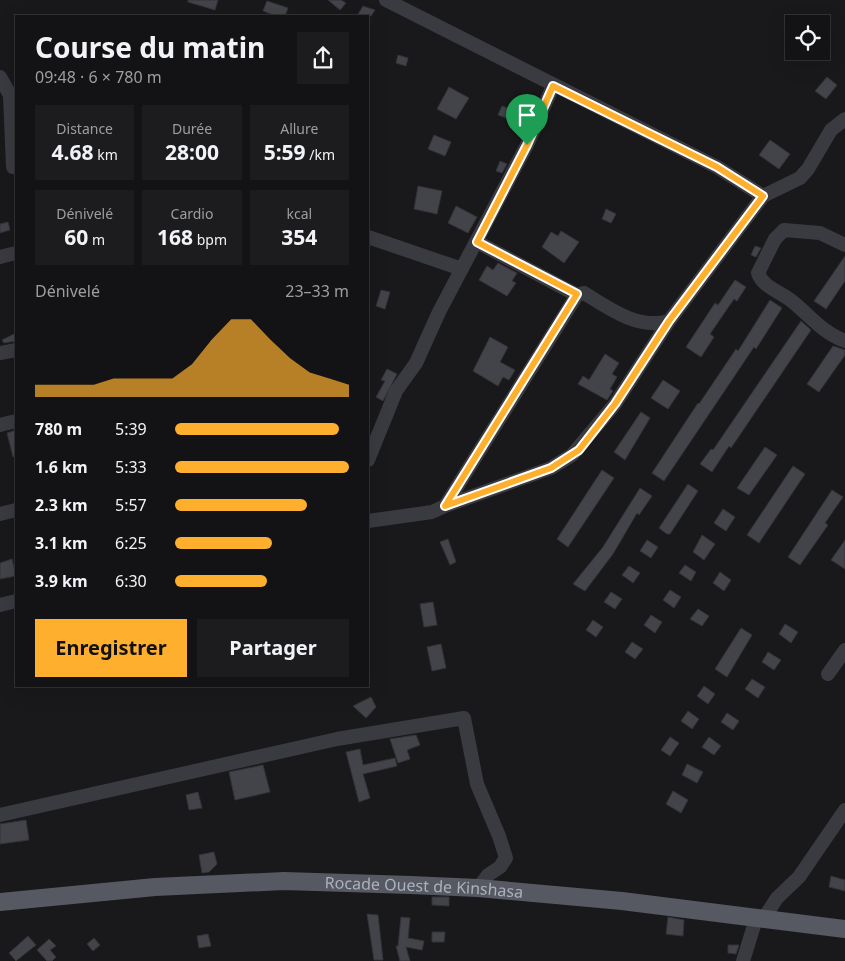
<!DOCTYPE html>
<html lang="fr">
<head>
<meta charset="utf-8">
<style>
	:root { --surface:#131315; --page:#1c1c1e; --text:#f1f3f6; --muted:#9d9ea0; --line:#323234; --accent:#ffaf2e }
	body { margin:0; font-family:"Noto Sans",sans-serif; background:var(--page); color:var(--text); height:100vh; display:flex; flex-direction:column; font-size:19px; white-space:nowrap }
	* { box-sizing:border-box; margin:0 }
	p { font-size:16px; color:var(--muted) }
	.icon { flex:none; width:28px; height:28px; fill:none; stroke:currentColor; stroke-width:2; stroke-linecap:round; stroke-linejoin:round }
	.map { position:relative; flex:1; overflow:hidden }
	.side { position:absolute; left:15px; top:15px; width:354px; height:672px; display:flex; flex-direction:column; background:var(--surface); border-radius:0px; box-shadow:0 5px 20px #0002,0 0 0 1px var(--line) }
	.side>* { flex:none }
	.buttons { position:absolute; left:785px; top:15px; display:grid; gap:10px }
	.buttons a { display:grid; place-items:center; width:45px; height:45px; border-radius:0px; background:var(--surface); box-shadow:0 5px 20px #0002,0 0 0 1px var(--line); font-size:25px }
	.pin { position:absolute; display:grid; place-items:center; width:42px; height:42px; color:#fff; margin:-51px -21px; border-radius:50% 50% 50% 0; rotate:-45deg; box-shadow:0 0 5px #0007 }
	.pin .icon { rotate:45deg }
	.round { display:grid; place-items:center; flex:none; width:52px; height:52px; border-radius:0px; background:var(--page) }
	.headline { display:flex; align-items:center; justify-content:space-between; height:85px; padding:0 20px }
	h1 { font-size:28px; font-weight:700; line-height:38px }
	.figures { display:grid; grid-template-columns:repeat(3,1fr); gap:8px; height:85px; padding:5px 20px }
	.figures div { display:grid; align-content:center; border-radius:0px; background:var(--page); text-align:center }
	.figures b { font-size:21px; font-weight:700 }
	.figures small { font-size:14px; font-weight:400 }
	.figures p { font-size:14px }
	.chart { height:140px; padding:10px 20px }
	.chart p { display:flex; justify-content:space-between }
	.chart svg { width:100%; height:90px; margin-top:5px; fill:var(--accent); opacity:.7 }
	.action { display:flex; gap:10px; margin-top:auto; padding:10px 20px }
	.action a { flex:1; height:58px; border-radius:0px; background:var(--accent); color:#111; font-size:20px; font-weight:700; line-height:58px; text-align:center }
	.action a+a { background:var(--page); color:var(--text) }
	ul { padding:0 20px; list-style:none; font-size:16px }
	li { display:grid; grid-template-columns:80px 60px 1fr; align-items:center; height:38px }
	li i { height:12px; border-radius:6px; background:var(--accent) }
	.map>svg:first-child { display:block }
</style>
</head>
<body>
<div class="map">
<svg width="845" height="961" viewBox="0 0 845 961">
	<rect width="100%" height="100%" fill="#19191c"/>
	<path fill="#434449" stroke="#333338" d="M188 0H218L215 10 188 2Z
		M328 0H341L346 3 340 10Z
		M267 1 288 8 285 16H276L263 11Z
		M363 6 375 10 371 16H357Z
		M398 55 408 58 406 66 396 63Z
		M827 77 837 85 826 99 815 91Z
		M449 87 469 98 456 119 437 109Z
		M502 106 513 110 509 119 498 115Z
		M434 135 451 142 445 156 428 149Z
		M770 140 790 154 779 169 759 155Z
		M500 161 507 164 502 173 496 171Z
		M418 186 442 191 437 214 414 209Z
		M456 206 477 217 468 233 448 223Z
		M606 209 616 214 611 223 602 219Z
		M8 222 10 230 0 233V224Z
		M561 231 579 242 564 263 542 247 551 232 558 236Z
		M755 246 761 248 756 257 751 255Z
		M845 256V281L826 309 814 301Z
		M498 263 517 273 512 281 516 283 507 296 479 280 487 266 493 270Z
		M735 280 746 287 737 301 734 299 710 334 714 337 701 357 686 347 715 303 718 305Z
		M381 290 390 292 385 309 376 306Z
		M770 300 782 308 756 349 754 347 664 481 652 473 698 403 699 404 736 349 738 351Z
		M801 321 811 330 731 448 729 446 712 472 700 464 711 449 713 450Z
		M16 333V341L4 343 2 340Z
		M490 337 508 347 500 362 515 370 509 380 503 377 498 386 473 371Z
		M833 346 845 350V355L819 392 807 384Z
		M605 354 619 363 612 374 617 377 610 389 613 391 607 400 578 384 583 376 589 380Z
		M387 369 397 374 383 401 376 397 385 381 381 380Z
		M663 380 680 391 668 409 651 398Z
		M641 412 650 418 625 460 614 452Z
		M16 430V457H13L7 433Z
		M765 447 777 455 749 495 737 488Z
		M793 466 805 474 759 543 747 535Z
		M602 470 614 478 568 547 557 539Z
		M688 484 698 491 670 534H667L659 528Z
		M640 488 652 496 639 515 637 513 613 554 585 591 573 584 603 547Z
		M832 490 843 497 825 523 828 525 800 565 788 557Z
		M723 509 735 517 726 531 714 523Z
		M702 535 715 544 704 560 693 552Z
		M448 539 456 562 450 565 440 542Z
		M647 540 658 547 651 558 640 551Z
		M845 540V569L831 560Z
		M12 559 16 576 0 579V563Z
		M685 565 696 572 691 581 679 573Z
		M629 566 640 573 633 583 622 575Z
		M720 572 731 580 724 591 713 583Z
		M670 590 681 597 674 608 663 600Z
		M611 592 622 599 615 609 604 602Z
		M433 602 437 625 424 627 420 604Z
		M698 609 709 616 702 626 690 619Z
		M651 615 662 622 655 633 644 625Z
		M593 620 603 627 596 637 586 630Z
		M785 624 798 632 791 643 779 634Z
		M741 628 752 635 727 677 715 669Z
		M632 642 643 649 635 659 625 652Z
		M441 644 446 668 432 671 427 647Z
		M768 652 781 660 774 670 762 662Z
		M752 679 765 687 758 698 745 689Z
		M704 686 715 694 708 704 697 696Z
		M371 697 376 707 366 718 353 706Z
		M688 711 699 719 692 729 681 721Z
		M727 713 739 721 733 730 721 722Z
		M416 735 420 745 407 750 410 759 398 763 390 739Z
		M670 737 679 743 670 756 661 750Z
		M709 737 721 746 714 755 702 747Z
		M360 749 363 765 395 758 397 766 363 774 370 798 359 802 346 752Z
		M687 764 703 772 697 783 682 775Z
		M263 765 270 792 235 800 229 772Z
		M673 791 688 800 681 813 666 804Z
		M198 792 202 808 189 810 186 795Z
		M26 820 29 840 0 844V824Z
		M214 852 217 864 209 872 202 873 199 855Z
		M831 876 845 880V891L829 887Z
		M432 897H449V906L432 905Z
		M367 914 378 915 383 960H374Z
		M401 917 410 918 408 938 424 941 422 950 406 947 410 961H400L396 946H398Z
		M668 917 684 920 683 936 666 934Z
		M432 932H445L444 942H432Z
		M208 934 211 946 199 948 197 936Z
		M28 936 36 945 16 961 9 953Z
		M94 938 100 945 93 951 87 944Z
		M49 939 56 946 50 950 56 957 52 961H47L37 950Z
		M728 945H739L736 954 728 953Z"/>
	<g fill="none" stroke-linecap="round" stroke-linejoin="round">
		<path stroke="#3a3b41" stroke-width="14" d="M386 0 717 167 763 196
			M0 77 10 95 13 167
			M368 237 462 269
			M477 242 577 295
			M845 245 820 233 784 230 775 239 758 273C763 288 782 292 793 302 810 316 823 333 845 341
			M0 257 16 253
			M0 353 16 350
			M0 425 16 421
			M368 460 396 391 416 363 439 312 527 145 553 86
			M445 506 551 468 572 455 615 404 669 321
			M0 514 16 510
			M368 521 432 512 445 506 577 295 584 293C610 309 638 330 669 321L763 196 800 178 808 169 831 130 845 119
			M0 605 16 601
			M828 674 845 650
			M0 815 337 739 464 718 477 784 499 836 506 858 500 867 488 875 478 888
			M764 918 777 898 799 877 845 810
			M743 961 756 919"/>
		<path stroke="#565961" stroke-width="18" id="s1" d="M0 902 155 887 284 881 411 885 478 888 622 901 845 929"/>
	</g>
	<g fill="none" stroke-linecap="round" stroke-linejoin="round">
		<g stroke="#fff" stroke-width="10">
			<path id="route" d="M553 86 717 167 763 196 669 321 615 404 579 450 551 468 445 506 577 294 477 242 527 145Z"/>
		</g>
		<use href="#route" stroke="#ffaf2e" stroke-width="6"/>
	</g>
	<g text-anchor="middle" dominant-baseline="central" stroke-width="4" stroke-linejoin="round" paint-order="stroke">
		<g font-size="16" fill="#abb1bd" stroke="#141417">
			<text stroke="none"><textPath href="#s1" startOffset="425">Rocade Ouest de Kinshasa</textPath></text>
		</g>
	</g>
</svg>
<div class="buttons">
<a><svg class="icon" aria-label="locate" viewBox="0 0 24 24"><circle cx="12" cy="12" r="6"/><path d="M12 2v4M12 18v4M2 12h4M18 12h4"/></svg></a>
</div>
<div class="pin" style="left:527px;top:145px;background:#1e9e55"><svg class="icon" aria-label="arrive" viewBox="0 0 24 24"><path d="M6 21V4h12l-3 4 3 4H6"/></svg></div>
<section class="side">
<div class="headline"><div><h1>Course du matin</h1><p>09:48 · 6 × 780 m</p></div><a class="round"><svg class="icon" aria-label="share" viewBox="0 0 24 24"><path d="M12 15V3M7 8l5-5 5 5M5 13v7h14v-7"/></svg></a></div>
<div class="figures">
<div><p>Distance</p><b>4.68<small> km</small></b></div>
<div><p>Durée</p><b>28:00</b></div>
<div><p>Allure</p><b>5:59<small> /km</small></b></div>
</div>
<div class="figures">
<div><p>Dénivelé</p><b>60<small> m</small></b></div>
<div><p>Cardio</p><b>168<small> bpm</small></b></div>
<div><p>kcal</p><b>354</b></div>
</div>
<div class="chart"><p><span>Dénivelé</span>23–33 m</p>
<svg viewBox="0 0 160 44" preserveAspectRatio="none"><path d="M0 44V38L10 38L20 38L30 38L40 35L50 35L60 35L70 35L80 28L90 16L100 6L110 6L120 16L130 25L140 32L150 35L160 38V44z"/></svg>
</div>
<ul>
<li><b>780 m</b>5:39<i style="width:94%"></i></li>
<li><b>1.6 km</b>5:33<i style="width:100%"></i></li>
<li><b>2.3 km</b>5:57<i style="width:76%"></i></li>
<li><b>3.1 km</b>6:25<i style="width:56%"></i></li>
<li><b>3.9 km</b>6:30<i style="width:53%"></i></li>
</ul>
<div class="action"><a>Enregistrer</a><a>Partager</a></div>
</section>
</div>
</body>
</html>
